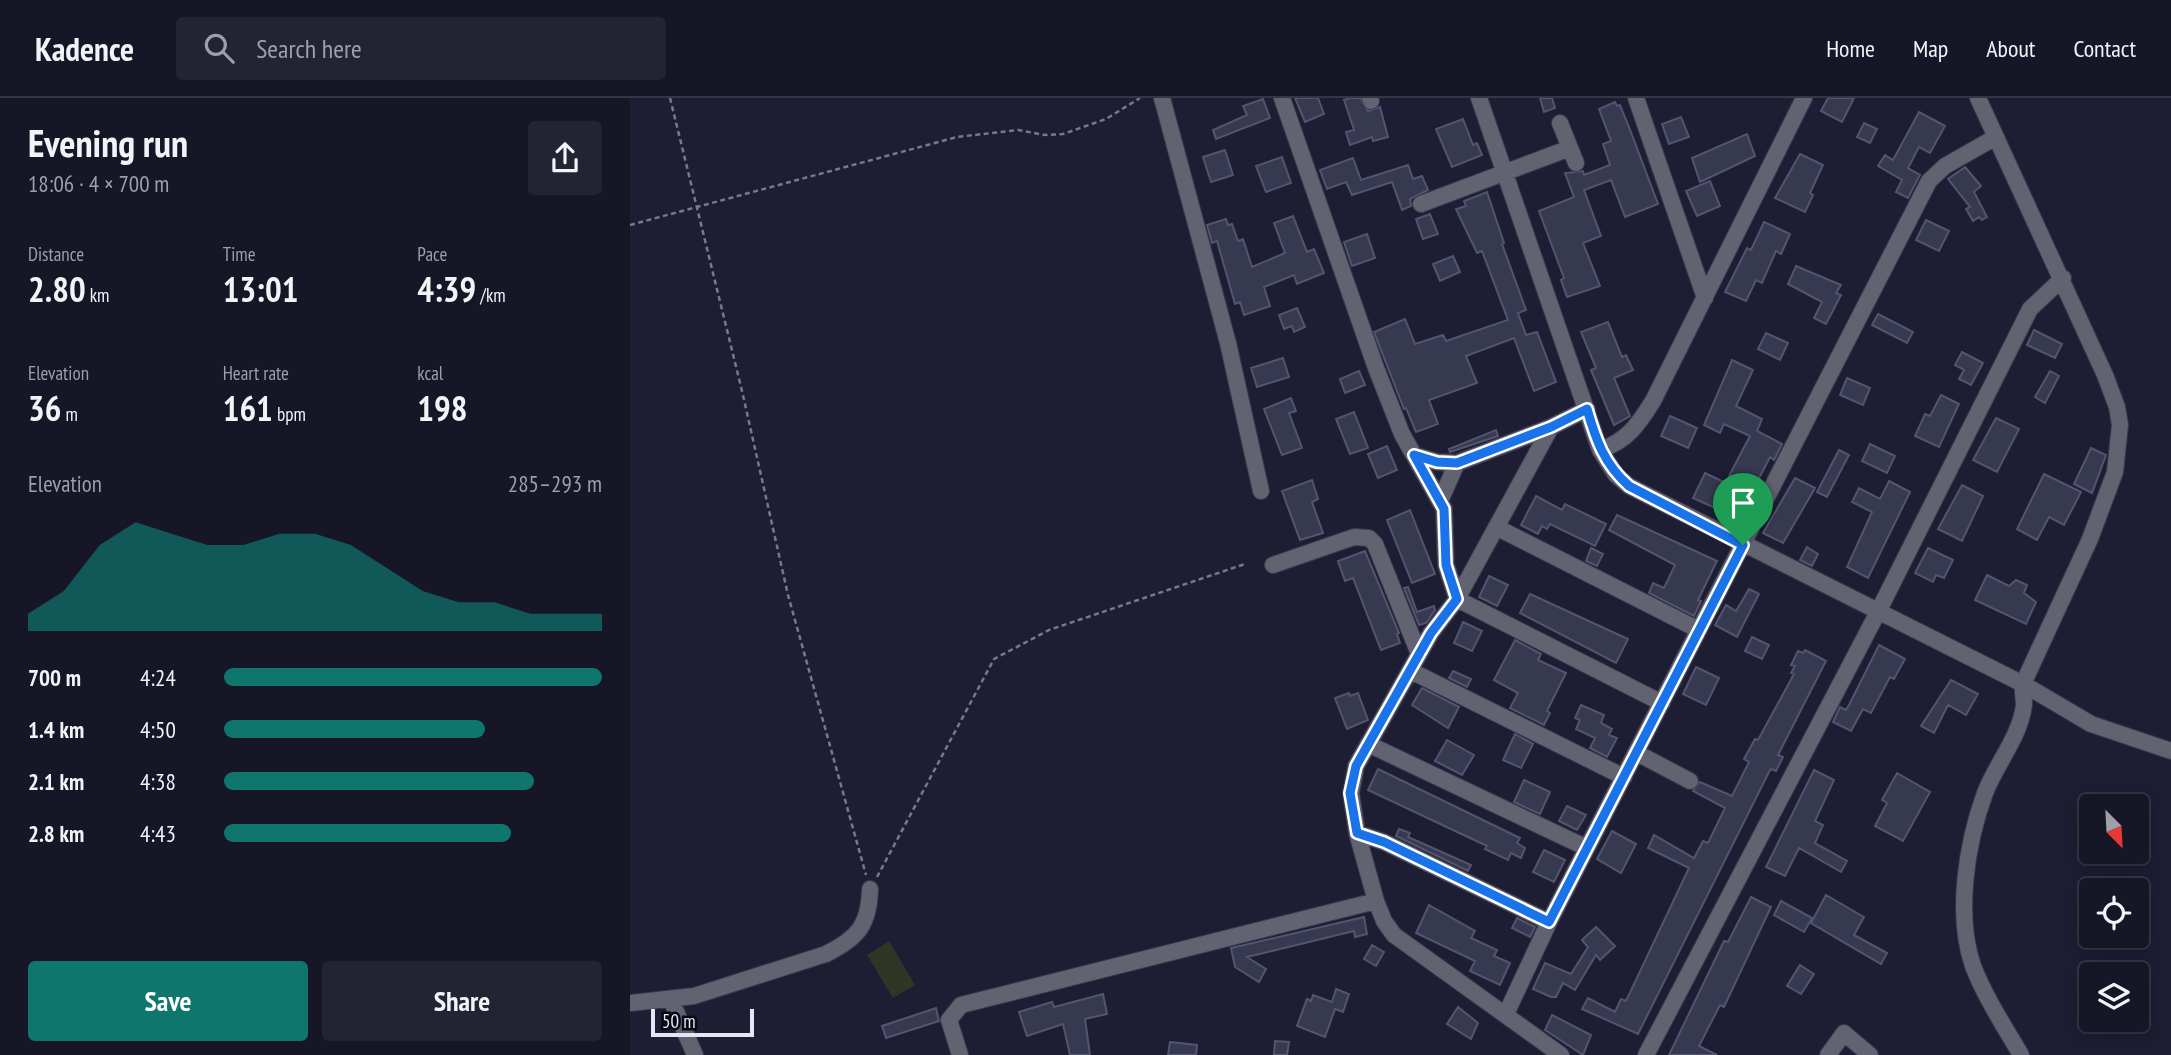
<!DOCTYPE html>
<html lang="en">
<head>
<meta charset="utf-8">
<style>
	:root { --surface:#161627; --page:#232333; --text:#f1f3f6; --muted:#9e9fa7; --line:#353544; --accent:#0f766e }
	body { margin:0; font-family:"PT Sans Narrow",sans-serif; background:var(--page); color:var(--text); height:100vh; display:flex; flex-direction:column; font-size:26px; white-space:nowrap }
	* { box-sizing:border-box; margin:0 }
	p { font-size:23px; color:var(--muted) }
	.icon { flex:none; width:38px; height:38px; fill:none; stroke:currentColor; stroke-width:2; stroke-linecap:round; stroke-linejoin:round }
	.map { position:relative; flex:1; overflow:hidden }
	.drawer { display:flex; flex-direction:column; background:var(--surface); width:630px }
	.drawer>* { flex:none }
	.needle { width:46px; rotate:156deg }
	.buttons { position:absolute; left:1449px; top:696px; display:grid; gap:14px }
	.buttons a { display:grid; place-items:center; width:70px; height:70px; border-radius:7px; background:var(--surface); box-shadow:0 4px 18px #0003,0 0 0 2px var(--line); font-size:35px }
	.scale { position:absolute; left:21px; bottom:18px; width:103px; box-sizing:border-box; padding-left:7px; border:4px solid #e4e6f6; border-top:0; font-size:19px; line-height:24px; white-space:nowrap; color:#e4e6f6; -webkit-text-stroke:5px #080912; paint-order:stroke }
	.pin { position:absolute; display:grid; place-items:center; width:60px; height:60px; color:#fff; margin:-72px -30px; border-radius:50% 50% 50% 0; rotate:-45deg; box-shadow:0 0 7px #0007 }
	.pin .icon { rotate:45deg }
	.round { display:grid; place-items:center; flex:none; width:74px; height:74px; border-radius:7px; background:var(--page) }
	.head { display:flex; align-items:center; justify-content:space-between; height:119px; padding:0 28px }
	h1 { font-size:38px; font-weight:700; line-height:52px }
	.metrics { display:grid; grid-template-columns:repeat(3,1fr); gap:10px; height:119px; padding:7px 28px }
	.metrics div { display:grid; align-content:center }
	.metrics b { font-size:35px; font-weight:700 }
	.metrics small { font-size:19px; font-weight:400 }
	.metrics p { font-size:19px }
	.chart { height:196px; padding:14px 28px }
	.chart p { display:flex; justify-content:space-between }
	.chart svg { width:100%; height:126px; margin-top:7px; fill:var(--accent); opacity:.7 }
	.primary-button { display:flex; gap:14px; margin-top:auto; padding:14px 28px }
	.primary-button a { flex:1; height:80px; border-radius:7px; background:var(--accent); color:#fff; font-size:28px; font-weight:700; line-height:80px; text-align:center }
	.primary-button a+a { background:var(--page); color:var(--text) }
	ul { padding:0 28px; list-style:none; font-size:23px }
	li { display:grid; grid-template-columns:112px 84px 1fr; align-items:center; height:52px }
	li i { height:18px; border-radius:9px; background:var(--accent) }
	header { display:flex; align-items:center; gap:42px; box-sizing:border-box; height:98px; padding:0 35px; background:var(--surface); border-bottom:2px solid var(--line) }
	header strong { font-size:33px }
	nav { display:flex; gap:38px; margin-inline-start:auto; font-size:24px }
	.search { width:490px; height:63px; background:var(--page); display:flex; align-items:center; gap:18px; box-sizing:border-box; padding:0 24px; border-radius:7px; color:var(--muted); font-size:26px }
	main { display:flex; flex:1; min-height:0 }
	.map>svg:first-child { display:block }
</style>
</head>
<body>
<header>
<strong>Kadence</strong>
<div class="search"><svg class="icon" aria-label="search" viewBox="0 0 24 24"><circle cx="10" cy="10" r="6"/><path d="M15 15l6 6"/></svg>Search here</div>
<nav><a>Home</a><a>Map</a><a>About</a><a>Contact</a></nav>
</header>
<main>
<section class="drawer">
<div class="head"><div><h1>Evening run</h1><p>18:06 · 4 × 700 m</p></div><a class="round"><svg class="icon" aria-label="share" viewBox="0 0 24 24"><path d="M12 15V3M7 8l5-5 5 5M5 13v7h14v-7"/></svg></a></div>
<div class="metrics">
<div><p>Distance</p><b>2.80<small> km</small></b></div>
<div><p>Time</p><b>13:01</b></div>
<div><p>Pace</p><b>4:39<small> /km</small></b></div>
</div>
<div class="metrics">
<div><p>Elevation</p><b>36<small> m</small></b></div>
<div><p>Heart rate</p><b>161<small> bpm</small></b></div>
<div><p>kcal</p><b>198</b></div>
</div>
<div class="chart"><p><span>Elevation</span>285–293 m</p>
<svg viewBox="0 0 160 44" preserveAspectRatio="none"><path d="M0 44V38L10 30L20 14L30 6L40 10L50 14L60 14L70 10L80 10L90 14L100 22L110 30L120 34L130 34L140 38L150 38L160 38V44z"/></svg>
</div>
<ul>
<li><b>700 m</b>4:24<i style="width:100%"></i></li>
<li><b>1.4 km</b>4:50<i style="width:69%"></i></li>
<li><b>2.1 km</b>4:38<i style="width:82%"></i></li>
<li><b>2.8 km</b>4:43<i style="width:76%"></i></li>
</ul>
<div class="primary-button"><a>Save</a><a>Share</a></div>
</section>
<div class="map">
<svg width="1541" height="957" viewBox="0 0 1541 957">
	<rect width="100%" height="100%" fill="#1d1d34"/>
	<path fill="#303525" d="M259 843 285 887 263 900 237 857Z"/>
	<path fill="#373951" stroke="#53546f" stroke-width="2" d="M665 0H688L694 16 675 24Z
		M720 0H730L738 13 750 9 758 39 743 43 742 39 720 47 716 34 724 32 714 2Z
		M910 0H922L925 10 914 14Z
		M1198 0H1224L1212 24 1191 13Z
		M633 1 640 20 586 41 583 32 617 17 613 8Z
		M985 4 987 8 990 7 999 29 1028 106 995 119 981 82 954 92 971 138 953 145 970 188 937 199 931 182 934 180 909 113 944 99 935 75 953 73 954 77 980 67 973 46 981 43 969 11Z
		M1289 14 1315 28 1300 55 1289 49 1278 70 1290 77 1278 100 1266 94 1272 82 1248 68 1255 57 1263 62Z
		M1051 19 1059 39 1039 46 1032 26Z
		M833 21 843 47 847 45 852 57 822 69 806 31Z
		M1234 25 1247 31 1240 45 1227 39Z
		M1117 36 1125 58 1070 84 1062 60Z
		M595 52 603 77 581 84 573 59Z
		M1170 56 1193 67 1180 95 1183 97 1175 114 1145 100Z
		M652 59 661 85 636 94 626 68Z
		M723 60 731 82 778 67 783 81 792 78 798 92 780 101 781 108 772 112 762 84 722 97 716 84 697 91 690 72Z
		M1335 69 1351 88 1344 94 1357 119 1352 122 1349 119 1343 123 1336 111 1340 109 1318 81Z
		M1080 83 1090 108 1067 118 1056 93Z
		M857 94 874 145 872 146 896 212 888 215 896 237 907 234 926 284 904 293 884 240 836 258 847 285 799 302 808 326 786 334 776 310 774 311 744 234 775 221 785 246 813 237 816 243 878 222 852 153 847 155 826 111 836 108 834 103Z
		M800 116 808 136 793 141 786 121Z
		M663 118 677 154 684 151 694 175 667 186 664 177 634 189 640 208 614 217 610 204 605 206 587 143 582 145 577 127 596 121 598 127 602 126 608 143 613 141 622 169 655 155 644 125Z
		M1296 122 1319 133 1309 153 1286 142Z
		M1134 124 1160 136 1151 156 1146 153 1132 185 1126 182 1116 203 1095 194 1117 150 1121 152Z
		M737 136 745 160 722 168 714 144Z
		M823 158 830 174 810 183 803 166Z
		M1166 168 1211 187 1206 195 1211 197 1196 226 1184 220 1192 204 1158 186Z
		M667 210 675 229 664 234 662 228 654 231 649 217Z
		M1248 216 1283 234 1277 245 1242 227Z
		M978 224 992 259 996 257 1003 272 984 280 1000 318 984 327 961 272 966 270 951 234Z
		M1404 232 1432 246 1425 260 1397 247Z
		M1136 235 1158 245 1150 262 1128 251Z
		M1332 254 1353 265 1341 287 1329 281 1334 272 1325 267Z
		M653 260 659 279 627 289 621 270Z
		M1102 262 1123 272 1106 308 1132 321 1127 333 1152 346 1144 362 1140 359 1124 390 1099 378 1120 338 1094 326 1090 335 1074 327Z
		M729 273 735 287 715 295 710 281Z
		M1420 273 1429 278 1415 305 1405 299Z
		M1217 280 1240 290 1233 307 1210 297Z
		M1311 297 1329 306 1309 349 1285 338 1295 316 1300 318Z
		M661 300 666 313 659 315 672 350 652 357 634 311Z
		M724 314 738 350 720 356 706 321Z
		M1040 318 1067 330 1058 350 1031 338Z
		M1366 320 1389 331 1367 374 1343 362Z
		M866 332 868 338 820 354 819 351Z
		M1240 346 1265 358 1257 375 1232 363Z
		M757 348 767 372 748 380 738 356Z
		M1461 350 1476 357 1462 395 1444 386Z
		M1209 352 1219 357 1197 399 1187 394Z
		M1075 375 1096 385 1085 410 1063 400Z
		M1414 376 1451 394 1434 427 1419 419 1407 442 1387 431Z
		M1165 380 1185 390 1153 445 1133 435Z
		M682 382 688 401 682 404 693 435 670 442 652 393Z
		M1259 383 1280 394 1238 480 1217 469 1242 414 1222 404 1229 390 1250 401Z
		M1332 387 1353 398 1332 443 1308 431Z
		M906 398 932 412 935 406 976 426 965 448 920 426 917 431 912 428 908 436 891 427Z
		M780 412 805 476 782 485 757 422Z
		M987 417 1087 463 1068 502 1071 503 1064 518 1019 495 1023 485 1034 490 1045 467 979 432Z
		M1177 449 1188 456 1182 468 1170 462Z
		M961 450 973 456 967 468 956 463Z
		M1298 450 1323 462 1314 480 1306 477 1303 484 1285 475Z
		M735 453 769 535 767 536 770 545 751 552 723 480 715 483 708 463Z
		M1357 477 1379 488 1386 482 1397 487 1394 495 1406 504 1396 526 1345 502Z
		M859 478 878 487 867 508 849 499Z
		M778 489 787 514 804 508 805 512 796 525 789 527 774 490Z
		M1119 491 1129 496 1107 539 1085 527 1096 507 1106 513Z
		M900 496 998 541 986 565 890 515Z
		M833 524 852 533 842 553 824 545Z
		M1122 539 1139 547 1132 561 1115 553Z
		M885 542 911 556 908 562 936 575 917 613 920 615 914 627 880 610 888 595 864 582Z
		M1249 547 1275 561 1264 581 1260 579 1241 615 1233 611 1221 633 1203 624 1210 609 1216 612 1219 607Z
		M1175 552 1196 563 1148 657 1153 659 1146 673 1141 671 1139 674 1008 936 952 911 958 900 985 914 991 901 996 903 1059 770 1018 750 1024 737 1064 760 1073 743 1078 745 1095 710 1063 693 1070 684 1102 698 1119 664 1114 661 1125 641 1128 642 1164 576 1161 575 1165 568 1161 567 1168 553 1173 555Z
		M1066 569 1089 580 1076 607 1053 596Z
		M823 573 841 581 837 589 819 580Z
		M1321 582 1348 596 1336 617 1318 607 1304 635 1291 628Z
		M792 590 829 609 818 630 782 607Z
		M719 595 720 598 728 595 738 622 717 631 705 600Z
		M951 607 974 617 971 625 982 631 979 637 987 640 977 659 960 650 965 640 946 631 950 622 945 620Z
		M885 636 903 646 891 670 873 662Z
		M817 642 844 657 832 677 805 663Z
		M748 671 890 740 887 745 895 750 891 760 881 755 878 762 855 751 857 748 738 692Z
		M1184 672 1204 682 1185 723 1193 727 1185 745 1217 763 1211 774 1169 750 1155 778 1136 769Z
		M1267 675 1300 694 1273 743 1245 728 1257 705 1252 702Z
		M894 682 920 694 910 716 884 704Z
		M937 708 956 717 947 732 929 723Z
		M769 731 780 735 778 739 841 767 838 773 766 738Z
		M982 733 1006 746 991 775 967 761Z
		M914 752 935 762 924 784 903 774Z
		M1196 797 1234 819 1224 837 1257 855 1251 866 1181 825Z
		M1121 799 1141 809 1094 909 1090 907 1069 948 1087 957H1039L1094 843 1098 844Z
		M1151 803 1182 820 1174 834 1144 817Z
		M799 807 845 833 841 840 867 852 864 858 880 865 870 887 840 873 845 863 786 835Z
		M734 819 737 836 725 839 724 833 617 859 636 871 629 884 605 869 601 850Z
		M887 820 905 829 900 839 882 830Z
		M966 829 985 848 970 862 966 857 945 892 933 885 926 899H921L903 891 915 865 941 876 958 849 952 842Z
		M742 847 754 854 746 868 734 861Z
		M1170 867 1184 876 1171 896 1157 888Z
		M706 891 719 896 713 914 705 911 695 939 667 928 677 901 681 903 683 897 702 904Z
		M473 896 477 916 455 921 460 957H440L433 926 397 938 389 914 422 904 424 909Z
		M828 909 848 925 841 941 817 926Z
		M306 910 309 923 256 940 252 928Z
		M922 917 961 937 953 957 915 932Z
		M645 943 659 944 657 957H644Z
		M540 944 567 947 566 957H538Z"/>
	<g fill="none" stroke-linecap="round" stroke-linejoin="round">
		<g stroke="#39394f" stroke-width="18">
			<path id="minor" d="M532 0 598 245 631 393
				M652 0 746 270 772 336 814 411 816 467 827 501 1032 605
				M740 0 741 3
				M849 0 970 352 986 377 999 388 1393 586 1461 626 1541 653
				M1006 0 1075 200
				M1348 0 1475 277 1487 309 1490 327 1485 374 1460 441 1393 586C1392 593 1394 600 1394 607 1390 639 1366 666 1355 695 1337 744 1325 816 1343 868 1355 899 1374 928 1391 957
				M930 25 946 65
				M791 106 940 50
				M921 329 827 501 801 535 726 668 721 695 727 735 746 803 754 823 764 837 931 957
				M970 352C997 343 1008 327 1023 303L1174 0
				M784 357 807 364 827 365 921 329 957 311
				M810 403 827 365
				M866 429 1069 532
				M643 467 724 439 739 440 745 446 789 556
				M781 573 994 679
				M738 646 957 750
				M1007 655 1060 683
				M727 735 754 744 919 824
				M41 902 65 957
				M0 905 64 898 196 856C228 840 239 827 240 791
				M876 916 919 824 1299 83 1315 68 1366 39
				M330 957 319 922 331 907 746 803
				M1016 957 1248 514 1400 211 1433 180
				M1198 957 1214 935 1240 957"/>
		</g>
		<path stroke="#78798c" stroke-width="2.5" stroke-dasharray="5 3.5" stroke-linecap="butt" d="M40 0 112 293 158 497 236 777
			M0 127 327 39 388 32 415 37 433 36 476 21 510 0
			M247 779 364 561 419 532 615 466"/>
		<use href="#minor" stroke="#626371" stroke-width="16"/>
	</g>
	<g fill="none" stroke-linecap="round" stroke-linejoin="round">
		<g stroke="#fff" stroke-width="14">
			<path id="route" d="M957 311C966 342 974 366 999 388L1113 447 919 824 754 744 727 735 720 695 726 668 801 535 827 501 816 467 814 411 784 357 807 364 827 365 921 329Z"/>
		</g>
		<use href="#route" stroke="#1a73e8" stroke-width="9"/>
	</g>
</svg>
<div class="buttons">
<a><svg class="needle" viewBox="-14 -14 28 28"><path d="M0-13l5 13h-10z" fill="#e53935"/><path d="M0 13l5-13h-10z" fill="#9e9fa7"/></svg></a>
<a><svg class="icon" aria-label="locate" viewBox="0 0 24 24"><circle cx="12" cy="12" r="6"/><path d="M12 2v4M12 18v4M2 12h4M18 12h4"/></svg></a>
<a><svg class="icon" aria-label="layers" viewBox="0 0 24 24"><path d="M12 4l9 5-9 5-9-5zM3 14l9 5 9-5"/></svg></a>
</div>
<div class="scale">50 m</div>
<div class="pin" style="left:1113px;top:447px;background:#1e9e55"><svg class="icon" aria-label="arrive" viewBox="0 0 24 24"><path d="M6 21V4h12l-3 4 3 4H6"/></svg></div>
</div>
</main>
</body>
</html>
